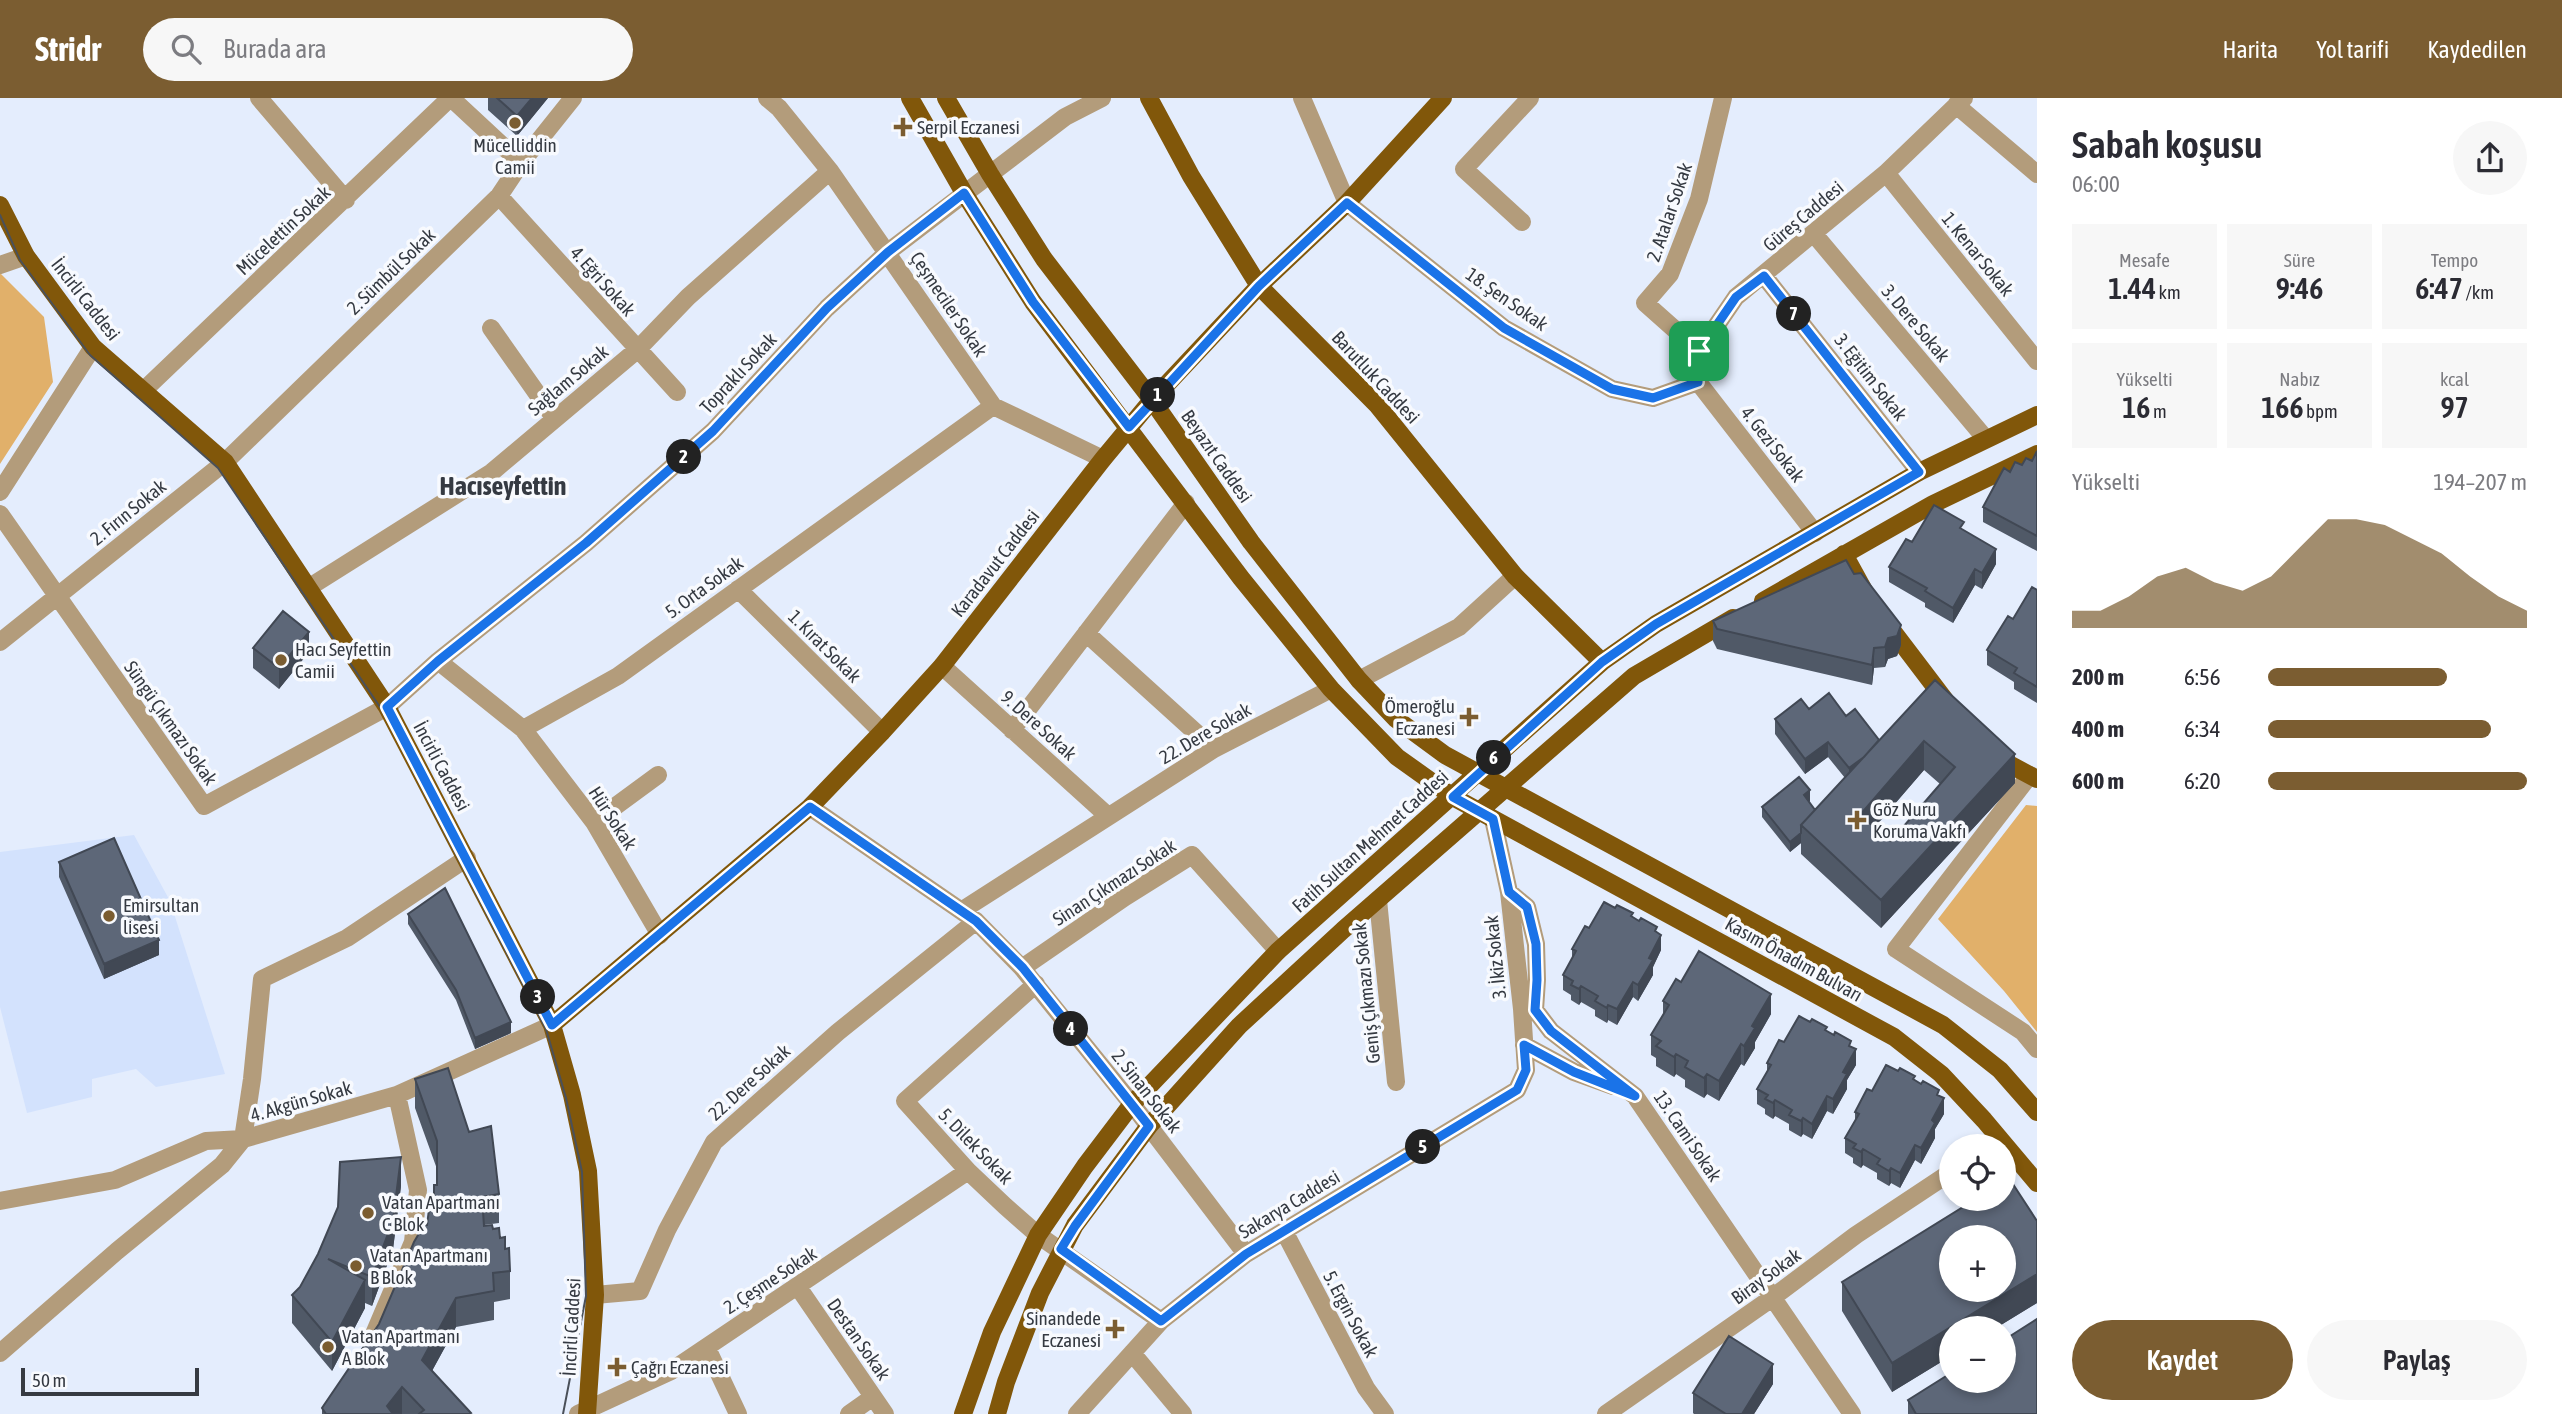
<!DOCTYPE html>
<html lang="tr">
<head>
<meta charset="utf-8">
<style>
	:root { --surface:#fff; --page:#f7f7f7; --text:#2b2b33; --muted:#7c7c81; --accent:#7b5d31 }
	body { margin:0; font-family:"Asap Condensed",sans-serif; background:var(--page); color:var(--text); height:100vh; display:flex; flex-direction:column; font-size:26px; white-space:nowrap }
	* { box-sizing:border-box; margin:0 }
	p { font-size:23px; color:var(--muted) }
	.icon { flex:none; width:38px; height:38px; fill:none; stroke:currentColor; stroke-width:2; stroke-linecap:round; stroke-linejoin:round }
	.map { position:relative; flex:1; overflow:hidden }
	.panel { display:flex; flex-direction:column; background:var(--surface); width:525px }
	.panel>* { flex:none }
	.tools { position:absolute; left:1939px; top:1036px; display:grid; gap:14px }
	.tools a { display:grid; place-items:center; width:77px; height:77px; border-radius:50%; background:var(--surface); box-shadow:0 4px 10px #0003; font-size:35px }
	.scale { position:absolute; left:21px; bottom:18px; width:178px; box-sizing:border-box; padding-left:7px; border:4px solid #353a42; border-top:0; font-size:19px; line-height:24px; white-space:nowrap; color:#353a42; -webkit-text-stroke:5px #f8fafe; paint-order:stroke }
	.pin { position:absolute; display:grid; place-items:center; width:60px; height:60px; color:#fff; margin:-30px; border-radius:14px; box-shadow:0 4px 10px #0006 }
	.km { position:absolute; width:35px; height:35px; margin:-18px; border-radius:50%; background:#222; color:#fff; font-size:19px; line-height:35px; text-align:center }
	.round { display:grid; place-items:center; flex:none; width:74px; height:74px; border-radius:37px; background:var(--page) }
	.summary { display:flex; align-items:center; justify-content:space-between; height:119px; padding:0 35px }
	h1 { font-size:38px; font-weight:600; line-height:52px }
	.figures { display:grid; grid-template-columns:repeat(3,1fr); gap:10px; height:119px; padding:7px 35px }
	.figures div { display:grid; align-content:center; border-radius:0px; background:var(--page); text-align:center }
	.figures b { font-size:30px; font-weight:600 }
	.figures small { font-size:19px; font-weight:400 }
	.figures p { font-size:19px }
	.chart { height:196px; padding:14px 35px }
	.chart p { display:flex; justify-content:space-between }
	.chart svg { width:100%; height:126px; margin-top:7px; fill:var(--accent); opacity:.7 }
	.action { display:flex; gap:14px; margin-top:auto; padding:14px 35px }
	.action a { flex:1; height:80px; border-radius:42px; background:var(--accent); color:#fff; font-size:28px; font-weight:600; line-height:80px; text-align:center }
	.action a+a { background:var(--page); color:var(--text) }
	ul { padding:0 35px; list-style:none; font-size:23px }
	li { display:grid; grid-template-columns:112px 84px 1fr; align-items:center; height:52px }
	li i { height:18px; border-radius:9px; background:var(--accent) }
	header { display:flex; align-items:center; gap:42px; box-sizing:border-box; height:98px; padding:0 35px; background:var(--accent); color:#fff }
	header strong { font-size:33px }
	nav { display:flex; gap:38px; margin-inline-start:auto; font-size:24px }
	.search { width:490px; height:63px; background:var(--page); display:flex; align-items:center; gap:18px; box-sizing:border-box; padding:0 24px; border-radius:38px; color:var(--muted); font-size:26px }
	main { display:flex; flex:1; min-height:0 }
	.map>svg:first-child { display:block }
</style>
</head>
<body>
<header>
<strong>Stridr</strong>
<div class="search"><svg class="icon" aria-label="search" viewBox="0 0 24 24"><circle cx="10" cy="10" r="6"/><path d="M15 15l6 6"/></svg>Burada ara</div>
<nav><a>Harita</a><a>Yol tarifi</a><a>Kaydedilen</a></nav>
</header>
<main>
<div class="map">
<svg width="2037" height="1316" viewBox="0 0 2037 1316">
	<rect width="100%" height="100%" fill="#e4edfd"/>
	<path fill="#d3e2fd" d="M134 737 170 803 225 976 156 989 136 971 92 981V999L27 1015 0 909V754Z"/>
	<path fill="#e1b06a" d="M0 175 44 219 53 284 0 366Z
		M2026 707 2037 708V934L2004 893 1938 821Z"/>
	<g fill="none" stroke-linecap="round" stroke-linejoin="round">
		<path stroke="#b39c7b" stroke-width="18" d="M259 0 346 102
			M451 0 521 65
			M767 0 779 10 830 73 993 308 1103 361
			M1302 0 1347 105 1504 230 1612 291 1653 300 1698 284
			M1956 7 2037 76
			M1886 75 2037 263
			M499 98 677 294
			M1522 124 1464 71 1530 0
			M1814 136 1985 340
			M0 167 26 158
			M1764 178 1919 374
			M491 230 555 321
			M1699 253 1645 205 1670 176 1699 101 1723 0
			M1698 284 1699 253 1736 199 1886 75 1964 0
			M1698 284 1815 435
			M143 293 450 0
			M0 394 93 249
			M0 416 204 708 387 609 438 563 586 445 713 333 827 210 888 154 1065 19 1102 0
			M308 490 492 374 637 252 688 199 830 73
			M738 491 882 634
			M1086 535 1214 651
			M0 544 225 364 499 98 521 65 573 0
			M438 563 523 631 618 578 993 308
			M942 568 1108 718
			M1359 582 1459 529 1515 478
			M523 631 594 724 660 837
			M1012 632 1186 405
			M2030 677 1896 851 2023 934 2037 951
			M810 709 976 823 1022 870 1132 1006 1246 1156
			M594 724 658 677
			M1509 794 1527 809 1536 846 1537 882 1535 912 1551 933 1635 998 1852 1316
			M1378 802 1396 984
			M961 813 1214 651 1331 591
			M1022 870 1125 799 1192 757 1278 853
			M1036 886 905 1003 968 1073 1005 1108 1038 1137 1161 1223
			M1524 947 1574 974 1613 988
			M0 1103 115 1082 206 1043 243 1041 252 981 262 881 347 840 467 760
			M1284 1133 1366 1290 1385 1316
			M798 1189 885 1316
			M595 1197 640 1193 667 1132 714 1044 838 934 976 823
			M374 1236 413 1144 418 1092 397 997
			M707 1250 738 1316
			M0 1255 117 1153 222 1067 243 1041 397 997 552 927
			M1132 1255 1183 1316
			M578 1316 671 1273 968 1073
			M849 1316 873 1299
			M1077 1316 1161 1223 1246 1156 1517 992 1526 972 1522 911 1509 794 1493 721
			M1606 1316 1772 1200 1856 1137 1951 1074"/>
		<path stroke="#81570a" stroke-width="18" d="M910 0 964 95 1033 204 1241 480 1331 591 1397 659 1453 699 1894 939 1941 976 1984 1022 2037 1085
			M946 0 990 76 1044 161 1152 302 1251 444 1359 582 1396 621 1445 657 1943 927 2000 972 2037 1014
			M1149 0 1191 78 1259 188 1378 308 1515 478 1602 564
			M0 107 26 158 93 249 225 364 387 609 552 927 572 997 588 1073 595 1197 587 1316
			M1844 456 1866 496
			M1763 503 1933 406 2037 356
			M1888 527 1945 602
			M1997 655 2007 665 2037 681
			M552 927 810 709 882 634 942 568 1103 361 1152 302 1259 188 1347 105 1443 0
			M963 1316 992 1234 1038 1137 1085 1068 1132 1006 1278 853 1602 564 1656 526 1919 374 2037 317
			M997 1316 1006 1284 1040 1195 1075 1127 1149 1028 1239 928 1343 832 1634 578 1733 520"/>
		<path stroke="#4a5059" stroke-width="2" d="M0 117 20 162 90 257 218 370 382 612 546 931 566 1000 582 1074 586 1198 563 1316"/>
	</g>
	<path fill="#505967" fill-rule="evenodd" d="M488 0H548L517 38 488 12Z
		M2037 353V453L1983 424V409L2010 374 2032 363Z
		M1964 432 1996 466 1982 491 1975 487 1953 525 1925 509V505L1889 484V469L1912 444Z
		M2037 492V605L2014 591V584L1987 567V552Z
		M1713 523 1901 547 1897 558 1888 561 1885 569 1874 570 1872 587 1717 551 1713 543Z
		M253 550 309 554 279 591 253 570Z
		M1935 582 2015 685 1881 830 1801 756V745L1790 754 1762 719V709L1810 703 1809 704 1815 712 1845 680 1828 659 1805 676 1775 636V621L1809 611 1846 618 1879 642ZM1924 672 1940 686 1891 743 1875 729Z
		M59 764 159 857 104 881 59 779Z
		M408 816 511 935 475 951 456 902 408 826Z
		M1633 820 1657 835 1661 852 1653 869V877L1638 903 1633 899 1617 927 1608 922 1607 925 1595 918V912L1581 904 1579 907 1571 902V897L1563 892V877L1572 860V851L1589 830Z
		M1681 884 1771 916 1755 944V950L1744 968 1741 966 1719 1003 1707 996 1704 1000 1685 989V982L1676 976 1674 979 1656 968V960L1651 957V937L1663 917V903Z
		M1827 934 1851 949 1856 967 1847 982V991L1833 1016 1827 1013 1812 1041 1803 1036 1801 1039 1789 1032V1026L1775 1018 1773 1021 1765 1016V1011L1757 1006V991L1767 974V965L1784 944Z
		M415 981 469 1034 499 1096V1125L484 1127V1128L493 1131 500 1140 505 1151 510 1173V1201L494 1204V1222L456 1229 432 1273 471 1316H322V1310L379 1226 427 1127 437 1087V1071L415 1010Z
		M1915 983 1939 998 1944 1016 1935 1031V1040L1921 1066 1915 1062 1900 1090 1891 1085 1889 1088 1877 1081V1075L1863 1067 1861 1070 1853 1065V1060L1845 1055V1040L1855 1023V1014Z
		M401 1088 393 1151 372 1208 365 1205V1210L332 1273 292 1225V1197L300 1189 318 1156 338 1109Z
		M2037 1123V1205L1996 1230H1951V1258L1892 1294 1842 1213V1184Z
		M1773 1286 1754 1316H1694L1693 1315V1295Z
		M1908 1302 2037 1316H1908Z"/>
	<path fill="#414854" d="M532 0H548L517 38V18Z
		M1996 451V466L1982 491V475Z
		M1975 471V487L1953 525V510Z
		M1901 527V547L1897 558 1888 561 1885 569V549L1888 540Z
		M309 534V554L279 591V570Z
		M1874 550V570L1872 587V567Z
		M1924 643V672L1860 746V717Z
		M1828 644V659L1805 676V661Z
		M1882 645 1849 686V670Z
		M2015 656V685L1881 830V802Z
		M1810 692V703L1804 708V697Z
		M1801 735V745L1790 754V744Z
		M1661 837V852L1653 869V877L1638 903V887L1649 860Z
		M159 842V857L104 881V866Z
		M1633 884V899L1617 927V911Z
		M1581 888V904L1579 907V891Z
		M1771 896V916L1755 944V950L1744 968V948L1752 928Z
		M1608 907V922L1607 925V910Z
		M511 924V935L475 951V940Z
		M1741 946V966L1719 1003V983Z
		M1856 951V967L1847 982V991L1833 1016V1001L1843 974Z
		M1676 956V976L1674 979V959Z
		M1707 976V996L1704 1000V980Z
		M1827 998V1013L1812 1041V1026Z
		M1944 1000V1016L1935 1031V1040L1921 1066V1050L1932 1022Z
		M1775 1002V1018L1773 1021V1005Z
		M1803 1020V1036L1801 1039V1023Z
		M1915 1047V1062L1900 1090V1075Z
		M1863 1051V1067L1861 1070V1054Z
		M401 1059V1088L393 1151 372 1208V1179Z
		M1891 1070V1085L1889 1088V1073Z
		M2037 1176V1205L1996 1230H1951V1258L1892 1294V1265Z
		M365 1182V1210L332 1273V1244Z
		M456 1200V1229L422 1291V1262Z
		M1773 1266V1286L1754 1316H1742Z
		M402 1289V1316H387V1308Z"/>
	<path fill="#5d6778" stroke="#414854" stroke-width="2" fill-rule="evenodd" d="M497 0H532L517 18Z
		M2037 353V438L1983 409 2004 370 2010 374 2015 364 2022 367 2026 360 2032 363Z
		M1934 407 1964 424 1960 430 1996 451 1982 475 1975 471 1953 510 1925 493 1927 490 1889 469 1906 441 1912 444Z
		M1846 462 1854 476 1861 475 1901 527 1897 538 1888 540 1885 549 1874 550 1872 567 1717 531 1713 523Z
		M2032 489 2037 492V589L2014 575 2017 570 1987 552 2008 518 2013 521Z
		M283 513 309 534 279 570 253 550Z
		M1935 582 2015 656 1881 802 1801 727ZM1924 643 1955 669 1891 743 1860 717Z
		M1829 595 1846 618 1855 611 1879 642 1864 659 1849 670 1828 644 1805 661 1775 621 1801 601 1809 611Z
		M1799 679 1810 692 1804 697 1815 712 1801 727V735L1790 744 1762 709Z
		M114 740 159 842 104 866 59 764Z
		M445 790 511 924 475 940 456 892 408 816Z
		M1604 804 1615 810 1617 807 1633 815 1631 818 1639 823 1641 820 1657 829 1655 833 1661 837 1649 860 1653 862 1638 887 1633 884 1617 911 1608 907 1607 910 1595 903 1598 898 1581 888 1579 891 1571 887 1573 883 1563 877 1576 853 1572 851 1585 828 1589 830Z
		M1699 853 1771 896 1752 928 1755 930 1744 948 1741 946 1719 983 1707 976 1704 980 1685 969 1688 963 1676 956 1674 959 1656 948 1661 943 1651 937 1669 907 1663 903 1676 881 1681 884Z
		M1799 918 1810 924 1812 921 1827 929 1825 932 1834 937 1835 934 1851 943 1849 948 1856 951 1843 974 1847 976 1833 1001 1827 998 1812 1026 1803 1020 1801 1023 1789 1017 1792 1012 1775 1002 1773 1005 1765 1001 1768 997 1757 991 1771 967 1767 965 1779 942 1784 944Z
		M1886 967 1898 973 1900 970 1915 978 1913 981 1921 986 1923 983 1939 992 1937 997 1944 1000 1932 1022 1935 1025 1921 1050 1915 1047 1900 1075 1891 1070 1889 1073 1877 1066 1880 1061 1863 1051 1861 1054 1853 1050 1856 1046 1845 1040 1859 1016 1855 1014 1867 991 1872 993Z
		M448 970 469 1034 491 1028 499 1096 482 1099 484 1128 492 1127 493 1131 499 1130 500 1140 505 1139V1151L509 1150 510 1173 493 1175 494 1193 456 1200 422 1262 471 1315 469 1316H419L424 1312 402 1289 387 1308 393 1316H326L322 1310 379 1226 414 1144 424 1127H427L430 1104H434V1087H437V1043L415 981Z
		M401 1059 393 1122 372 1179 328 1161 365 1182 332 1244 292 1197 300 1189 318 1156 338 1109 340 1064Z
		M2009 1080 2037 1123V1176L1892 1265 1842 1184 1976 1101H2004V1083ZM1951 1139H2004V1192H1951Z
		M2037 1221V1316H1916L1908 1302 1951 1275V1283H2004V1242Z
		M1729 1238 1773 1266 1742 1316H1726L1693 1295Z"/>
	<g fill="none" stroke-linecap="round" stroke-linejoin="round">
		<g stroke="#fff" stroke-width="14">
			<path id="route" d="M964 95 1033 204 1129 329 1259 188 1347 105 1504 230 1612 291 1653 300 1698 284 1699 253 1736 199 1764 178 1919 374 1656 526 1602 564 1453 699 1493 721 1509 794 1527 809 1536 846 1537 882 1535 912 1551 933 1635 998 1574 974 1524 947 1526 972 1517 992 1246 1156 1161 1223 1061 1151 1075 1128 1149 1028 1023 870 976 823 810 709 552 927 387 609 438 563 586 445 713 333 827 210 888 154Z"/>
		</g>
		<use href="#route" stroke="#1a73e8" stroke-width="9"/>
	</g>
	<g fill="#7b5d31" stroke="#f8fafe" stroke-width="2.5">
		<circle cx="515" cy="25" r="7"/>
		<path d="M899.5 18.5h7v7h7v7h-7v7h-7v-7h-7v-7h7z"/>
		<circle cx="281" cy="562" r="7"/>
		<path d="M1465.5 608.5h7v7h7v7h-7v7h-7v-7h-7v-7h7z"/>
		<path d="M1853.5 711.5h7v7h7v7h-7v7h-7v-7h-7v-7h7z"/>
		<circle cx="109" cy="818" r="7"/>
		<circle cx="368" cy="1115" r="7"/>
		<circle cx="356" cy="1168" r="7"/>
		<path d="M1111.5 1220.5h7v7h7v7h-7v7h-7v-7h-7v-7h7z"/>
		<circle cx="328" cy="1249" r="7"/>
		<path d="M613.5 1258.5h7v7h7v7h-7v7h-7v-7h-7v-7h7z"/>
	</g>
	<g text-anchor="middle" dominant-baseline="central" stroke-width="7" stroke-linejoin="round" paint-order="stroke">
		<g font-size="19" fill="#353a42" stroke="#f8fafe" text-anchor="start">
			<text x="917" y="29">Serpil Eczanesi</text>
			<text x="515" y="47" text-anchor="middle">Mücelliddin<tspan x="515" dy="22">Camii</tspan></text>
			<text x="295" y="551">Hacı Seyfettin<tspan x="295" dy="22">Camii</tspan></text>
			<text x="1455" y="608" text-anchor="end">Ömeroğlu<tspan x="1455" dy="22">Eczanesi</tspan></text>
			<text x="1873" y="711">Göz Nuru<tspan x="1873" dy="22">Koruma Vakfı</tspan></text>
			<text x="123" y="807">Emirsultan<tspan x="123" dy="22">lisesi</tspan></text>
			<text x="382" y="1104">Vatan Apartmanı<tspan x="382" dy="22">C Blok</tspan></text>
			<text x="370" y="1157">Vatan Apartmanı<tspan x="370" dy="22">B Blok</tspan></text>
			<text x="1101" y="1220" text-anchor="end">Sinandede<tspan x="1101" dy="22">Eczanesi</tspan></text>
			<text x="342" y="1238">Vatan Apartmanı<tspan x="342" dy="22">A Blok</tspan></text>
			<text x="631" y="1269">Çağrı Eczanesi</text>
		</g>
		<g font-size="19" fill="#353a42" stroke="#f8fafe">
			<text transform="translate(1669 114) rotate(-71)">2. Atalar Sokak</text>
			<text transform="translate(1803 118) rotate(-40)">Güreş Caddesi</text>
			<text transform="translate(283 132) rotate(-43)">Mücelettin Sokak</text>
			<text transform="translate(1978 156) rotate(51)">1. Kenar Sokak</text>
			<text transform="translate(391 173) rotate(-44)">2. Sümbül Sokak</text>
			<text transform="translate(603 183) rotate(48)">4. Eğri Sokak</text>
			<text transform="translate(86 201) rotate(52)">İncirli Caddesi</text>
			<text transform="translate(1507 201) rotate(35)">18. Şen Sokak</text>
			<text transform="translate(949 206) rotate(56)">Çeşmeciler Sokak</text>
			<text transform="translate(1916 225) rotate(50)">3. Dere Sokak</text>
			<text transform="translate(738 275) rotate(-47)">Topraklı Sokak</text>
			<text transform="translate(1376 279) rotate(47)">Barutluk Caddesi</text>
			<text transform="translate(1871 279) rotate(52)">3. Eğitim Sokak</text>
			<text transform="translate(568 282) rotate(-40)">Sağlam Sokak</text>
			<text transform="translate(1773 346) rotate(52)">4. Gezi Sokak</text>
			<text transform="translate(1217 358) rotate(55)">Beyazıt Caddesi</text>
			<text transform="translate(128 414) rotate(-39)">2. Fırın Sokak</text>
			<text transform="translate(995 465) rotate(-52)">Karadavut Caddesi</text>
			<text transform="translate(704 489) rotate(-36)">5. Orta Sokak</text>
			<text transform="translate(825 548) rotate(45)">1. Kırat Sokak</text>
			<text transform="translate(171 625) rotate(55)">Süngü Çıkmazı Sokak</text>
			<text transform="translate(1039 627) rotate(42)">9. Dere Sokak</text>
			<text transform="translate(1205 635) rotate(-30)">22. Dere Sokak</text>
			<text transform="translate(442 668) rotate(62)">İncirli Caddesi</text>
			<text transform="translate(613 720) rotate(57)">Hür Sokak</text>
			<text transform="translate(1370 743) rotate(-42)">Fatih Sultan Mehmet Caddesi</text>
			<text transform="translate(1114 784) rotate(-33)">Sinan Çıkmazı Sokak</text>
			<text transform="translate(1495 859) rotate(-96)">3. İkiz Sokak</text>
			<text transform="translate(1794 861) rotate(29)">Kasım Önadım Bulvarı</text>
			<text transform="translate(1366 895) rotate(-96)">Geniş Çıkmazı Sokak</text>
			<text transform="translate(749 984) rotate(-42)">22. Dere Sokak</text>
			<text transform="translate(1147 993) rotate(52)">2. Sinan Sokak</text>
			<text transform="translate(301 1003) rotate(-16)">4. Akgün Sokak</text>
			<text transform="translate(1688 1038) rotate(56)">13. Cami Sokak</text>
			<text transform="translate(976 1048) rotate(46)">5. Dilek Sokak</text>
			<text transform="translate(1289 1106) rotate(-31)">Sakarya Caddesi</text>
			<text transform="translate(1766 1178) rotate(-36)">Biray Sokak</text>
			<text transform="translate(770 1182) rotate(-33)">2. Çeşme Sokak</text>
			<text transform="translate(1351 1216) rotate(62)">5. Ergin Sokak</text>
			<text transform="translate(571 1229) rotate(-87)">İncirli Caddesi</text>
			<text transform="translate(859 1241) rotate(55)">Destan Sokak</text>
		</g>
		<g font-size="26" font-weight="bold" fill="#353a42" stroke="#f8fafe">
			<text x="503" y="388">Hacıseyfettin</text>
		</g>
	</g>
</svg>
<div class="tools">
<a><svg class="icon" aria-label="locate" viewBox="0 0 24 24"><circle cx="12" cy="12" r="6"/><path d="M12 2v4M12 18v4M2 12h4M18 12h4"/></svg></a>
<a>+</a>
<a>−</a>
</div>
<div class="scale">50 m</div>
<div class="pin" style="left:1699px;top:253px;background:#1e9e55"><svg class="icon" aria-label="arrive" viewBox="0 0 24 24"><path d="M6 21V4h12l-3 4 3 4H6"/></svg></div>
<b class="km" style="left:1158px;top:297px">1</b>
<b class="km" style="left:684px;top:359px">2</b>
<b class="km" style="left:538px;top:899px">3</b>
<b class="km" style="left:1071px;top:931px">4</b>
<b class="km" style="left:1423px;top:1049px">5</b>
<b class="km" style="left:1494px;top:660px">6</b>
<b class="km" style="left:1794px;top:216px">7</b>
</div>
<section class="panel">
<div class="summary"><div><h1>Sabah koşusu</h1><p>06:00</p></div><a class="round"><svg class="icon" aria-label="share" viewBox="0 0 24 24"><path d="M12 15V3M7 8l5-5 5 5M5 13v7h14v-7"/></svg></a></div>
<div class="figures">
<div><p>Mesafe</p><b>1.44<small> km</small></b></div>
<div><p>Süre</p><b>9:46</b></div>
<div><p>Tempo</p><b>6:47<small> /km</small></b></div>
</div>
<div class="figures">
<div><p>Yükselti</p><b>16<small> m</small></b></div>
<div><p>Nabız</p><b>166<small> bpm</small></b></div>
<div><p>kcal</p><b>97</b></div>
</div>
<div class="chart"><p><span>Yükselti</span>194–207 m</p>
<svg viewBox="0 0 160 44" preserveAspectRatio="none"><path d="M0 44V38L10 38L20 33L30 26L40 23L50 28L60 31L70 26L80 16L90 6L100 6L110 8L120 13L130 18L140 26L150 33L160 38V44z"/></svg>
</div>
<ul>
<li><b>200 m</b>6:56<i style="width:69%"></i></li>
<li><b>400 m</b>6:34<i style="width:86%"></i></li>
<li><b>600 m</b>6:20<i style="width:100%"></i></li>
</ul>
<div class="action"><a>Kaydet</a><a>Paylaş</a></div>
</section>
</main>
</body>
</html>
